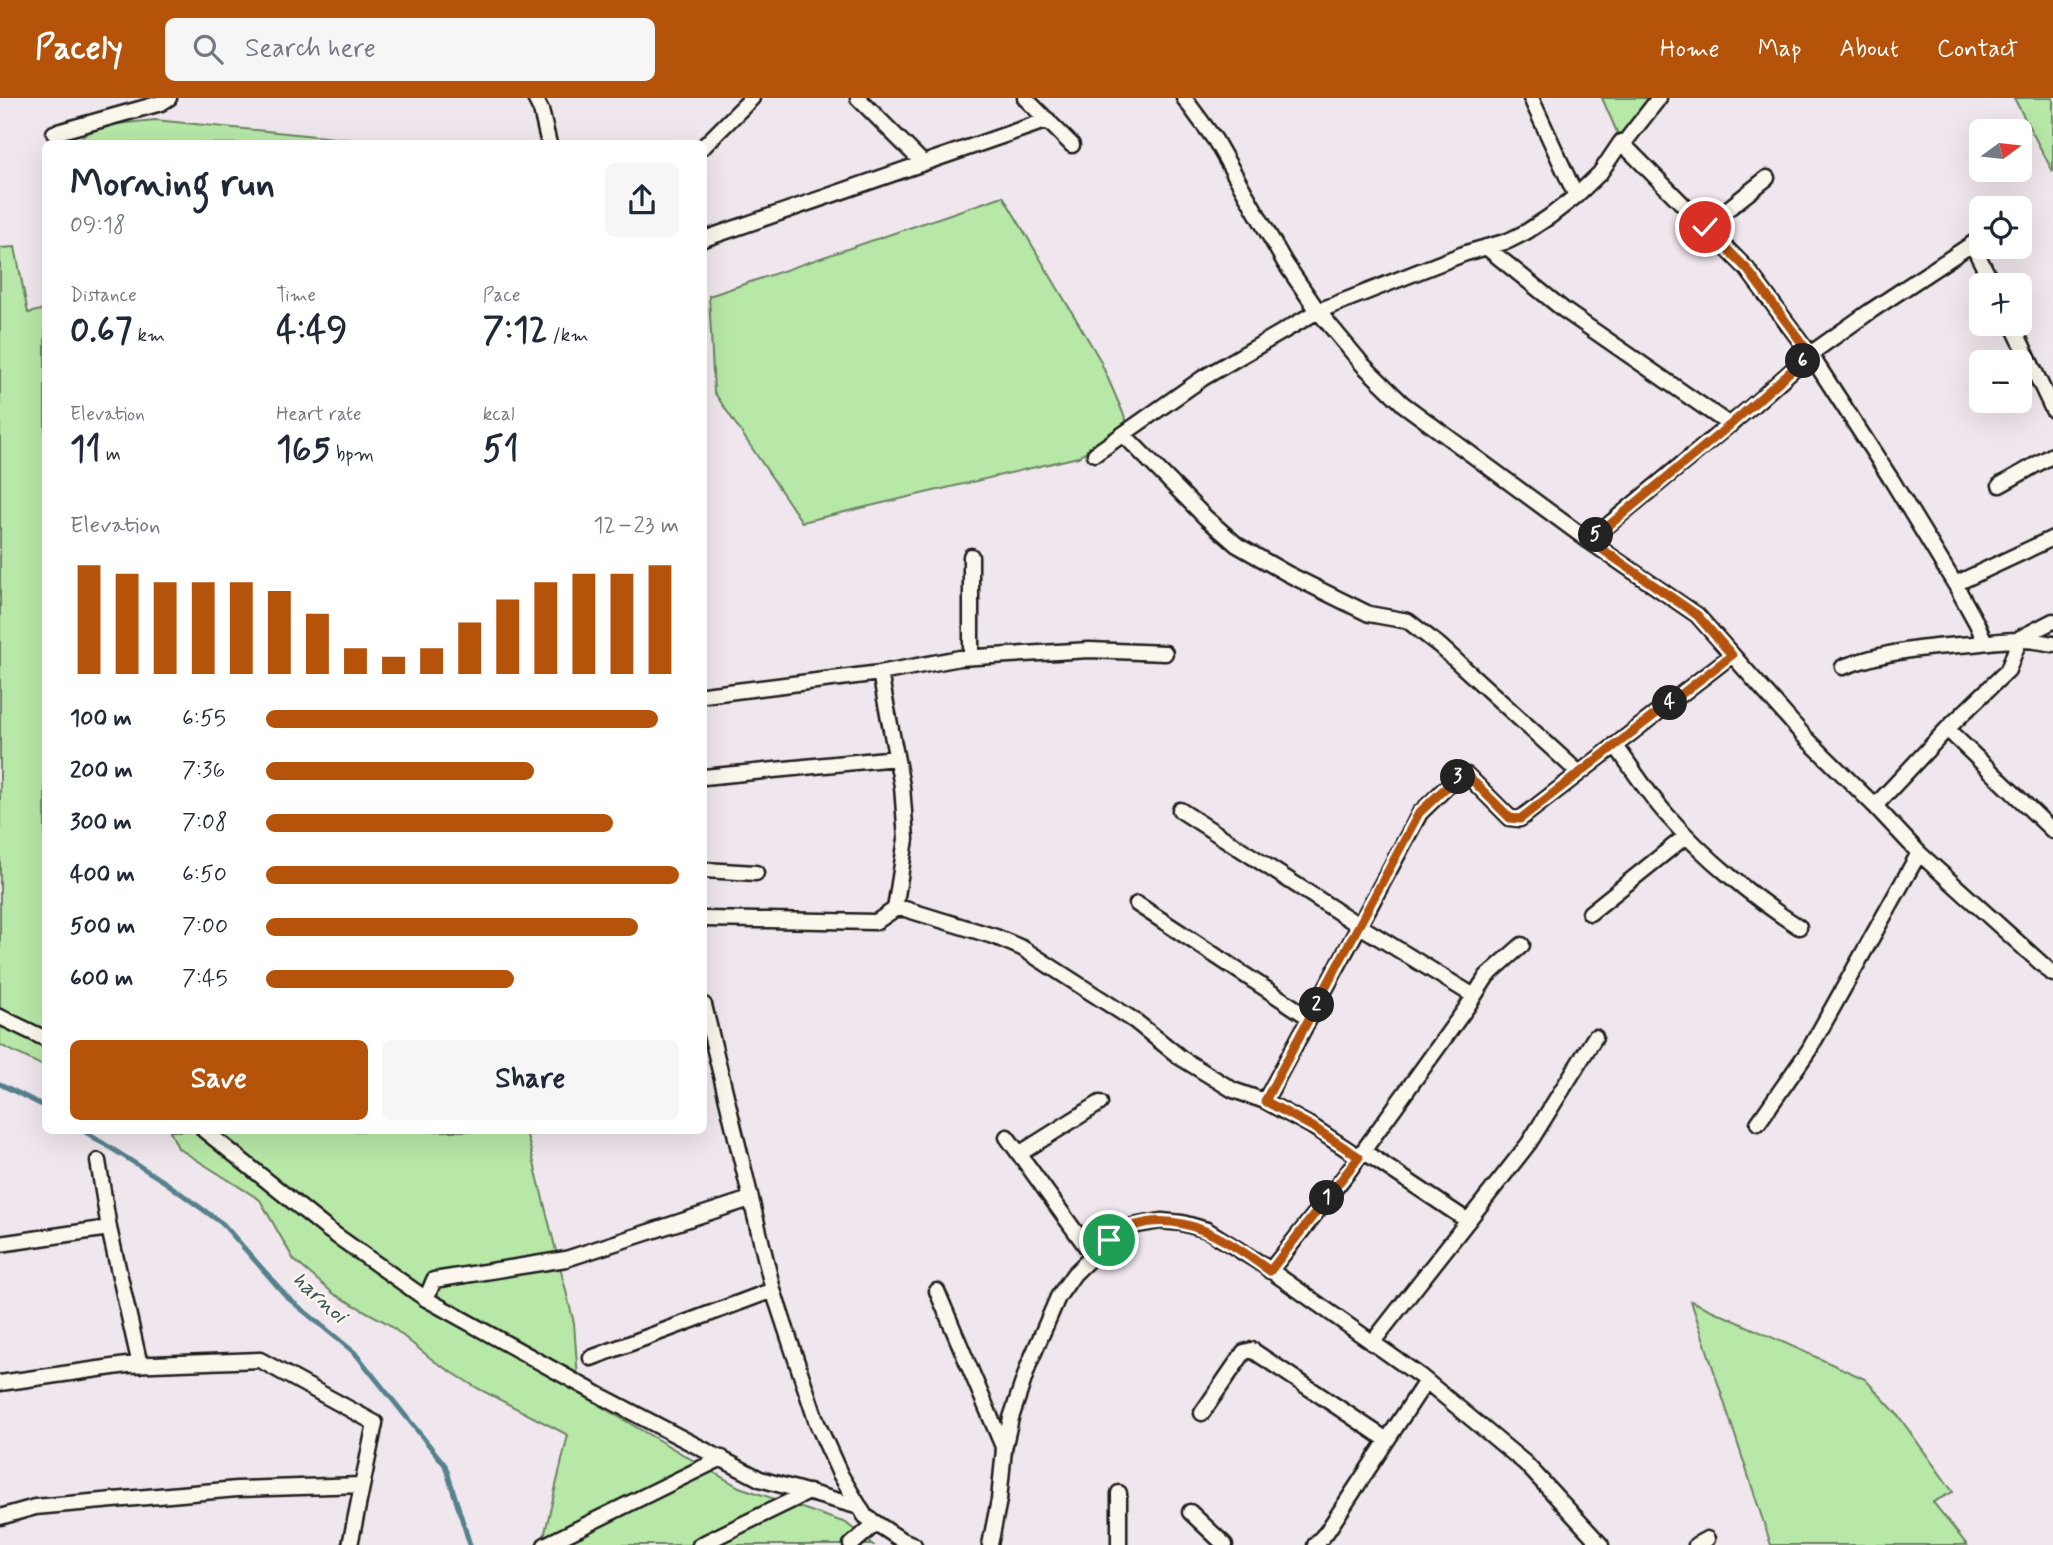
<!DOCTYPE html>
<html lang="en">
<head>
<meta charset="utf-8">
<style>
	:root { --surface:#fff; --page:#f6f6f7; --text:#1f2937; --muted:#747a83; --accent:#b45309 }
	body { margin:0; font-family:Mynerve,sans-serif; background:var(--page); color:var(--text); height:100vh; display:flex; flex-direction:column; font-size:26px; white-space:nowrap }
	* { box-sizing:border-box; margin:0 }
	p { font-size:23px; color:var(--muted) }
	.icon { flex:none; width:38px; height:38px; fill:none; stroke:currentColor; stroke-width:2; stroke-linecap:round; stroke-linejoin:round }
	.map { position:relative; flex:1; overflow:hidden }
	.side { position:absolute; left:42px; top:42px; width:665px; height:994px; display:flex; flex-direction:column; background:var(--surface); border-radius:10px; box-shadow:0 7px 28px #0002 }
	.side>* { flex:none }
	.needle { width:46px; rotate:75deg }
	.tools { position:absolute; left:1969px; top:21px; display:grid; gap:14px }
	.tools a { display:grid; place-items:center; width:63px; height:63px; border-radius:10px; background:var(--surface); box-shadow:0 7px 28px #0002; font-size:35px }
	.pin { position:absolute; display:grid; place-items:center; width:60px; height:60px; color:#fff; margin:-30px; border:4px solid #fff; border-radius:50%; box-shadow:0 2px 7px #0007 }
	.km { position:absolute; width:35px; height:35px; margin:-18px; border-radius:50%; background:#222; color:#fff; font-size:19px; line-height:35px; text-align:center }
	.round { display:grid; place-items:center; flex:none; width:74px; height:74px; border-radius:10px; background:var(--page) }
	.summary { display:flex; align-items:center; justify-content:space-between; height:119px; padding:0 28px }
	h1 { font-size:38px; font-weight:800; line-height:52px }
	.stats { display:grid; grid-template-columns:repeat(3,1fr); gap:10px; height:119px; padding:7px 28px }
	.stats div { display:grid; align-content:center }
	.stats b { font-size:35px; font-weight:800 }
	.stats small { font-size:19px; font-weight:400 }
	.stats p { font-size:19px }
	.chart { height:196px; padding:14px 28px }
	.chart p { display:flex; justify-content:space-between }
	.chart svg { width:100%; height:126px; margin-top:7px; stroke:var(--accent); stroke-width:6 }
	.primary-button { display:flex; gap:14px; margin-top:auto; padding:14px 28px }
	.primary-button a { flex:1; height:80px; border-radius:10px; background:var(--accent); color:#fff; font-size:28px; font-weight:800; line-height:80px; text-align:center }
	.primary-button a+a { background:var(--page); color:var(--text) }
	ul { padding:0 28px; list-style:none; font-size:23px }
	li { display:grid; grid-template-columns:112px 84px 1fr; align-items:center; height:52px }
	li i { height:18px; border-radius:9px; background:var(--accent) }
	header { display:flex; align-items:center; gap:42px; box-sizing:border-box; height:98px; padding:0 35px; background:var(--accent); color:#fff }
	header strong { font-size:33px }
	nav { display:flex; gap:38px; margin-inline-start:auto; font-size:24px }
	.search { width:490px; height:63px; background:var(--page); display:flex; align-items:center; gap:18px; box-sizing:border-box; padding:0 24px; border-radius:10px; color:var(--muted); font-size:26px }
	.map>svg:first-child { display:block }
</style>
</head>
<body>
<header>
<strong>Pacely</strong>
<div class="search"><svg class="icon" aria-label="search" viewBox="0 0 24 24"><circle cx="10" cy="10" r="6"/><path d="M15 15l6 6"/></svg>Search here</div>
<nav><a>Home</a><a>Map</a><a>About</a><a>Contact</a></nav>
</header>
<div class="map">
<svg width="2053" height="1447" viewBox="0 0 2053 1447">
	<rect width="100%" height="100%" fill="#f0e6ed"/>
	<filter id="ink" filterUnits="userSpaceOnUse"><feTurbulence type="fractalNoise" baseFrequency=".0143" numOctaves="2"/><feDisplacementMap in="SourceGraphic" scale="14" xChannelSelector="R" yChannelSelector="G"/><feConvolveMatrix kernelMatrix="1 2 1 2 8 2 1 2 1" color-interpolation-filters="sRGB"/></filter>
	<g filter="url(#ink)">
		<path fill="#b7e8a7" stroke="#6a8262" stroke-width="2" d="M1602 0H1654L1620 41Z
			M2014 0H2053V74Z
			M155 22 385 45 73 46 97 28Z
			M1003 98 1099 260 1127 324 1078 359 802 424 714 294 709 198Z
			M15 149 28 215 45 211V969L0 947V150Z
			M170 1033H526L574 1225 578 1281 600 1308 739 1389 846 1425 873 1447H542L568 1337 477 1290 434 1263 387 1225 334 1196 294 1162 260 1102 178 1050Z
			M1691 1203 1865 1281 1897 1316 1953 1394 1933 1404 1967 1447H1771Z"/>
		<g fill="none" stroke-linecap="round" stroke-linejoin="round">
			<path stroke="#54818d" stroke-width="5" d="M0 986 46 1009
				M82 1032 165 1084 223 1126 288 1200 355 1255 445 1367 470 1447"/>
			<g stroke="#1c1c1c" stroke-width="19">
				<path id="minor" d="M535 0 541 12 549 46
					M858 0 923 65
					M1025 0 1072 47
					M1184 0 1215 42 1285 165 1318 213 1363 267 1403 306 1589 443 1697 517 1804 638 1875 708 1919 755 2053 876
					M1531 0 1576 98
					M54 35 161 5 169 0
					M1621 44 1747 171 1810 256 1891 381 1955 486 1977 526 1985 544
					M704 48 752 0
					M1705 129 1767 80
					M704 141 1048 22
					M1972 146 1993 187
					M1486 149 1564 212 1730 327
					M2012 226 2053 312
					M1123 336 1205 419 1237 447 1288 476 1369 516 1408 523 1440 548 1579 675
					M1095 356 1203 280 1318 213 1466 155 1508 143 1526 134 1549 119 1576 98 1600 75 1621 44 1624 45 1659 0
					M2000 387 2053 357
					M1589 443 1751 309 1810 256 1872 212 1981 140
					M971 458V559
					M1955 486 2053 440
					M1843 569C1886 553 1927 549 1972 546 2001 543 2024 539 2053 546
					M880 575 902 688 906 741 895 811
					M704 597 880 575 960 560 1089 552 1165 555
					M1947 631 2053 733
					M1615 647C1632 670 1648 696 1667 717 1703 758 1753 800 1799 829
					M704 679 896 660
					M1875 708 1947 631 2008 572 2020 540 2053 523
					M1180 712 1360 828 1474 898
					M704 772 756 775
					M1137 806 1310 920
					M1590 815 1686 738
					M704 821 876 824 895 811H905L996 839 1022 850 1135 923 1181 960 1233 992 1265 1003
					M704 907 773 1192 817 1325 840 1376 865 1418 900 1441 914 1447
					M0 919 46 941
					M1758 1025 1809 952 1919 755
					M204 1032 327 1131 426 1201 603 1299 760 1381 860 1409
					M1007 1039 1093 1158
					M1363 1053 1468 1123
					M1019 1056 1100 1005
					M1359 1059 1313 1029 1265 1003 1420 715 1456 680 1467 677 1510 720 1520 721 1732 557
					M98 1063 109 1130
					M0 1146 109 1130 140 1267
					M1270 1173 1348 1074 1467 909 1487 878 1522 847
					M937 1193 1004 1351
					M426 1201 434 1182 566 1161 750 1101
					M1372 1245 1529 1045 1595 939
					M591 1260 773 1192
					M0 1285 127 1267 260 1262 375 1325 350 1447
					M1202 1315 1244 1254 1252 1252 1387 1342
					M1119 1395V1447
					M1190 1414 1225 1447
					M0 1419 35 1409 237 1391 362 1387
					M545 1447 722 1360
					M700 1447 809 1394
					M851 1447 876 1425
					M990 1447 999 1402 1004 1351 1011 1320 1029 1266 1058 1199 1074 1176 1109 1142 1132 1128 1161 1123 1182 1125 1207 1132 1260 1165 1420 1278 1525 1365 1601 1447
					M1315 1447 1326 1435 1426 1283
					M1696 1447 1707 1441"/>
			</g>
			<use href="#minor" stroke="#fbf7ec" stroke-width="14"/>
		</g>
	</g>
	<g fill="none" stroke-linecap="round" stroke-linejoin="round" filter="url(#ink)">
		<g stroke="#fff" stroke-width="14">
			<path id="route" d="M1109 1142C1117 1137 1125 1131 1133 1128 1184 1111 1230 1144 1270 1173L1359 1059 1313 1029 1265 1003 1419 715 1456 680 1467 677 1510 720 1520 721 1732 557 1697 517 1590 443 1730 327 1810 256 1747 171 1705 129"/>
		</g>
		<use href="#route" stroke="#b45309" stroke-width="9"/>
	</g>
	<g text-anchor="middle" dominant-baseline="central" stroke-width="5" stroke-linejoin="round" paint-order="stroke">
		<g font-size="23" font-style="italic" fill="#3d575e" stroke="#fbf7ec">
			<text transform="translate(319 1200) rotate(42)">harnoi</text>
		</g>
	</g>
</svg>
<div class="tools">
<a><svg class="needle" viewBox="-14 -14 28 28"><path d="M0-13l5 13h-10z" fill="#e53935"/><path d="M0 13l5-13h-10z" fill="#747a83"/></svg></a>
<a><svg class="icon" aria-label="locate" viewBox="0 0 24 24"><circle cx="12" cy="12" r="6"/><path d="M12 2v4M12 18v4M2 12h4M18 12h4"/></svg></a>
<a>+</a>
<a>−</a>
</div>
<div class="pin" style="left:1109px;top:1142px;background:#1e9e55"><svg class="icon" aria-label="arrive" viewBox="0 0 24 24"><path d="M6 21V4h12l-3 4 3 4H6"/></svg></div>
<div class="pin" style="left:1705px;top:129px;background:#d93025"><svg class="icon" aria-label="check" viewBox="0 0 24 24"><path d="M5 12l5 5 9-10"/></svg></div>
<b class="km" style="left:1327px;top:1100px">1</b>
<b class="km" style="left:1317px;top:907px">2</b>
<b class="km" style="left:1458px;top:679px">3</b>
<b class="km" style="left:1670px;top:605px">4</b>
<b class="km" style="left:1596px;top:437px">5</b>
<b class="km" style="left:1803px;top:263px">6</b>
<section class="side">
<div class="summary"><div><h1>Morning run</h1><p>09:18</p></div><a class="round"><svg class="icon" aria-label="share" viewBox="0 0 24 24"><path d="M12 15V3M7 8l5-5 5 5M5 13v7h14v-7"/></svg></a></div>
<div class="stats">
<div><p>Distance</p><b>0.67<small> km</small></b></div>
<div><p>Time</p><b>4:49</b></div>
<div><p>Pace</p><b>7:12<small> /km</small></b></div>
</div>
<div class="stats">
<div><p>Elevation</p><b>11<small> m</small></b></div>
<div><p>Heart rate</p><b>165<small> bpm</small></b></div>
<div><p>kcal</p><b>51</b></div>
</div>
<div class="chart"><p><span>Elevation</span>12–23 m</p>
<svg viewBox="0 0 160 44" preserveAspectRatio="none"><path d="M5 44V6M15 44V9M25 44V12M35 44V12M45 44V12M55 44V15M65 44V23M75 44V35M85 44V38M95 44V35M105 44V26M115 44V18M125 44V12M135 44V9M145 44V9M155 44V6"/></svg>
</div>
<ul>
<li><b>100 m</b>6:55<i style="width:95%"></i></li>
<li><b>200 m</b>7:36<i style="width:65%"></i></li>
<li><b>300 m</b>7:08<i style="width:84%"></i></li>
<li><b>400 m</b>6:50<i style="width:100%"></i></li>
<li><b>500 m</b>7:00<i style="width:90%"></i></li>
<li><b>600 m</b>7:45<i style="width:60%"></i></li>
</ul>
<div class="primary-button"><a>Save</a><a>Share</a></div>
</section>
</div>
</body>
</html>
